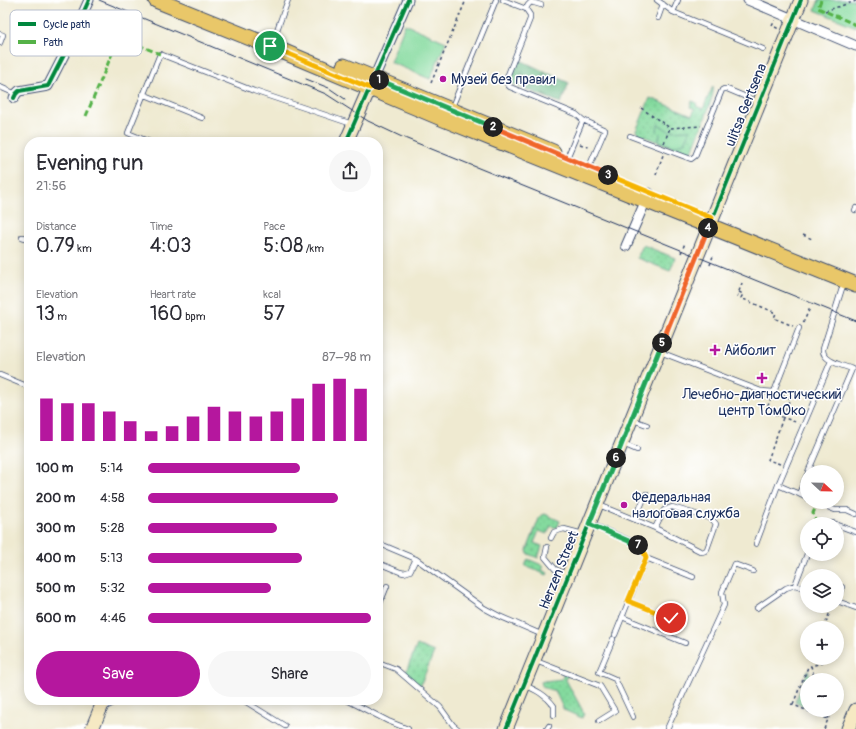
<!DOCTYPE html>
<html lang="en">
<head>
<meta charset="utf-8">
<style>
	:root { --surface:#fff; --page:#f7f7f7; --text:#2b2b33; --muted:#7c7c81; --accent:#b5179e }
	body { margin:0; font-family:Pangolin,sans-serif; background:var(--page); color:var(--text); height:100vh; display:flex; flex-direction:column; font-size:15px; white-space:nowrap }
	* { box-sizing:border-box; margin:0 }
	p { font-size:13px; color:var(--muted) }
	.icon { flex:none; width:22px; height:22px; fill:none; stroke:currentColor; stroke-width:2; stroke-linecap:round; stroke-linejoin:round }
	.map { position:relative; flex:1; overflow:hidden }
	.sheet { position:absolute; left:24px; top:137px; width:359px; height:568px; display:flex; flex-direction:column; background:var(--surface); border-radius:16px; box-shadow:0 2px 10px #0003 }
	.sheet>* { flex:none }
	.needle { width:26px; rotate:112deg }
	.tools { position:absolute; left:800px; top:465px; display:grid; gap:8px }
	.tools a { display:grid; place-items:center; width:44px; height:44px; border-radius:50%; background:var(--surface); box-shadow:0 2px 10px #0003; font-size:20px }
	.pin { position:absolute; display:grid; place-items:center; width:34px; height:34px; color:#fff; margin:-17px; border:2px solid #fff; border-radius:50%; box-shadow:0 1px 4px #0007 }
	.km { position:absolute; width:20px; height:20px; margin:-10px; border-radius:50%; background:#222; color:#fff; font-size:11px; line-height:20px; text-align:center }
	.round { display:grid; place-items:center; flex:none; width:42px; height:42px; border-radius:21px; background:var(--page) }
	.summary { display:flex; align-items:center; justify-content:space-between; height:68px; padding:0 12px }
	h1 { font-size:22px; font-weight:600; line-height:30px }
	.metrics { display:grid; grid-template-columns:repeat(3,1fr); gap:6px; height:68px; padding:4px 12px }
	.metrics div { display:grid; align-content:center }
	.metrics b { font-size:20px; font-weight:600 }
	.metrics small { font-size:11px; font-weight:400 }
	.metrics p { font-size:11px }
	.chart { height:112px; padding:8px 12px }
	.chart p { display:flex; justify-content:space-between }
	.chart svg { width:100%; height:72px; margin-top:4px; stroke:var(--accent); stroke-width:6 }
	.cta { display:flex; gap:8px; margin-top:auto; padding:8px 12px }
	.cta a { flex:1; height:46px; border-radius:24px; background:var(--accent); color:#fff; font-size:16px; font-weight:600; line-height:46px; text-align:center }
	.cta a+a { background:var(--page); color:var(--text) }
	ul { padding:0 12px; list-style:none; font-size:13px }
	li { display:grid; grid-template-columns:64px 48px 1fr; align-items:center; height:30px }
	li i { height:10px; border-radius:5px; background:var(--accent) }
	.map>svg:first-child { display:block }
</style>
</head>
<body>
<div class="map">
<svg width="856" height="729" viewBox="0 0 856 729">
	<defs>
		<pattern id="grass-dots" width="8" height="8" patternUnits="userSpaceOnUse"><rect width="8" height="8" fill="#84da9e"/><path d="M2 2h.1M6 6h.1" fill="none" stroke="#71bb8a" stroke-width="1.8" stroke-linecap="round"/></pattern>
		<pattern id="forest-firs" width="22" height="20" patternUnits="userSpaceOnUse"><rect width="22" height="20" fill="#6bba85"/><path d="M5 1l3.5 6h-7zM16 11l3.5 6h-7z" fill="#579870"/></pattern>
	</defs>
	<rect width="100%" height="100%" fill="#fff"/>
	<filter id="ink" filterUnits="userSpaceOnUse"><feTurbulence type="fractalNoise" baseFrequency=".025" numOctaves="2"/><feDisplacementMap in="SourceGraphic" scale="8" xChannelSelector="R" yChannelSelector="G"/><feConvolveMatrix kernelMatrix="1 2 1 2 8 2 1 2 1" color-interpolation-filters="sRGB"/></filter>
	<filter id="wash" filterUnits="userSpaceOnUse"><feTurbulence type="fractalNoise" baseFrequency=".012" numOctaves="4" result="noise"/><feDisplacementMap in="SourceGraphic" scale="16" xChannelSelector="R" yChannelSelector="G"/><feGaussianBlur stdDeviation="0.9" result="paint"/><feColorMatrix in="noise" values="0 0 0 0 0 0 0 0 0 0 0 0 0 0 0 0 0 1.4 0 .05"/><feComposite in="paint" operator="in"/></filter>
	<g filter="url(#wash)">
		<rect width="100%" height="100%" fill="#efead1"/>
		<path fill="url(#grass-dots)" stroke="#50847e" d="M713 86C716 95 697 137 693 149L690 152H685L681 151 638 134 636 131 650 98 692 115 695 109 690 107 692 101 697 103 696 106 703 109Z
			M643 245 675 258 670 271 637 258Z
			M545 514 560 521 557 528 551 526 547 534 539 531 534 543 542 546 538 558 528 554 527 550 540 516Z
			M528 559 544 566 542 570 548 573 547 575 525 566Z
			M417 645 434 652 420 686 405 674Z
			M564 672 568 674 566 680 584 713 582 718 564 710 555 691C550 689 541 689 541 682L544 681 562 679Z"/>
		<path fill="url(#forest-firs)" stroke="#437472" d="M518 59 569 83 561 103 513 84 511 82 510 78Z"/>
		<path fill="#84da9e" stroke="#50847e" d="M819 0H856V27L815 10Z
			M405 24 446 42 430 79 390 62Z
			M658 124 669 131 690 130 684 143 672 146 659 141 660 134 657 131Z
			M808 670 812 680H807V707L795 702Z"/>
	</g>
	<g filter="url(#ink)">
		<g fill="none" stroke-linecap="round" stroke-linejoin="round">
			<g stroke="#3b4b6f" stroke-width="6">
				<path id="lane" d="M503 0 526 9 530 15V19L507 77C506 82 506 84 510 87L576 114 583 120
					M657 0 673 12 763 49
					M526 9 528 5 531 2 541 5
					M673 12 678 0
					M658 18 663 4
					M0 34 3 35 0 43
					M274 38 288 0
					M0 87 16 94
					M143 94 202 118
					M452 107 496 0
					M630 136 691 159 695 156 722 90 724 89H727L758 102
					M150 142 128 133 160 54 254 91 352 124
					M567 158 583 120 605 130 589 167
					M855 210 856 208
					M22 237 29 239
					M660 352 761 391 774 392 799 328
					M0 375 29 387
					M633 420 647 425
					M623 444 637 450
					M808 472 852 369C842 365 822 361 823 349L844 282
					M807 475 799 494 807 498
					M778 485 831 361
					M815 502 835 510H847L856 514
					M599 505 655 528 702 552 705 551 707 549 716 524 712 519 672 507 664 510 655 528
					M635 519 646 494
					M591 524 642 546 646 558 615 635
					M829 524 832 523 836 524
					M837 525 856 532
					M551 538 554 532 564 529 583 534
					M378 543 416 559 484 608 499 616 543 635
					M756 544 778 485 799 494
					M547 547 545 557 555 569 568 575
					M646 558 693 577
					M378 563 400 572 404 573 410 571 416 559
					M795 585 807 554
					M837 600 842 587
					M628 601 671 618
					M837 601 856 608
					M378 608 387 586
					M757 608 786 588 795 585 807 589
					M622 617 685 643
					M613 639 599 672 615 679 633 717
					M536 661 600 686 615 711 599 721
					M378 662 396 669 440 707 453 725 458 729
					M524 685C536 690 546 695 554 706V715
					M243 700 285 726
					M347 700 388 721 408 729
					M105 707 120 700
					M547 729 549 726
					M667 729 724 605 722 592 734 564 753 571"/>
			</g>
			<g stroke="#3b4b6f" stroke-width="11">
				<path id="street" d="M748 0 856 46
					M374 78 408 0
					M14 98 16 94 19 91 48 86 66 51 89 0
					M626 246 649 193"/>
			</g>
			<g stroke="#3b4b6f" stroke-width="15">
				<path id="secondary" d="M346 142 373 80
					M92 729 104 700
					M506 729 801 0
					M848 729 856 710"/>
			</g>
			<g stroke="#3b4b6f" stroke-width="17">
				<path id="primary" d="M156 0 270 46 446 120 856 285
					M344 66 553 152"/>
			</g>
			<path stroke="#3b4b6f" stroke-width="1.5" stroke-dasharray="3 3" stroke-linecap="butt" d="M825 11 856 1
				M772 26 775 20
				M775 27 779 29
				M431 83 466 0
				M641 108 670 128 701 126
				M664 143 670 128
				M580 144 591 148
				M656 175 663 155
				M803 235 812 239
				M681 253 685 243
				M710 265 713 256
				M739 292 743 294 741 298 776 313 774 318 793 326
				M737 297 742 283
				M803 323 810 308
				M771 398 766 411 798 423
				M780 464 768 460 790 398 780 395
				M824 628 832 606
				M815 680 811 666 822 663 821 658
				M791 704 828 719
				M793 704 808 667 811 666
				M825 710 828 719
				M779 729V728
				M824 729 829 717"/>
			<use href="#lane" stroke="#fff" stroke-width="4.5"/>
			<use href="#street" stroke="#fff" stroke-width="9"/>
			<use href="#secondary" stroke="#f6e9c3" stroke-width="13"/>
			<use href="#primary" stroke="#e9c769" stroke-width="15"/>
			<path stroke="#1b2f5e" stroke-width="1" d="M99 0 326 94 368 121 402 137 856 321
				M306 79 329 88 345 99"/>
			<path stroke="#55b248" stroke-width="3" stroke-dasharray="6 3" stroke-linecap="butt" d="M821 0 818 8 856 25
				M97 28 160 54
				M86 116 119 37
				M816 524 813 513 818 503"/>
			<g stroke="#fff" stroke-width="6">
				<path id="cycleway" d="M14 98 16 94 19 91 48 86 66 51 89 0
					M346 142 408 0
					M506 729 801 0"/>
			</g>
			<use href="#cycleway" stroke="#00873e" stroke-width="4"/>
		</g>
	</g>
	<g fill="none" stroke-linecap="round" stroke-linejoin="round" filter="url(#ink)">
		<g stroke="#fff" stroke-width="8">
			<path id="split-1" d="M270 46 370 88 374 78 379 80"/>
		</g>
		<g stroke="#fff" stroke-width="8">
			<path id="split-2" d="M379 80 493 127"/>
		</g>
		<g stroke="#fff" stroke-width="8">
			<path id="split-3" d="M493 127 608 175"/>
		</g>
		<g stroke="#fff" stroke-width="8">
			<path id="split-4" d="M608 175 712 218 708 228"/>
		</g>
		<g stroke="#fff" stroke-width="8">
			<path id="split-5" d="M662 343 708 228"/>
		</g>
		<g stroke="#fff" stroke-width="8">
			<path id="split-6" d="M616 458 662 343"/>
		</g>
		<g stroke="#fff" stroke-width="8">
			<path id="split-7" d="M616 458 589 524 638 545"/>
		</g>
		<g stroke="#fff" stroke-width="8">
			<path id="split-8" d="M638 545 642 546 646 558 628 601 671 618"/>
		</g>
		<use href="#split-1" stroke="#f5b400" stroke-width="5"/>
		<use href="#split-2" stroke="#22a559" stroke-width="5"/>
		<use href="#split-3" stroke="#f0652b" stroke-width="5"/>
		<use href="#split-4" stroke="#f5b400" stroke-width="5"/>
		<use href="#split-5" stroke="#f0652b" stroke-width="5"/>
		<use href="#split-6" stroke="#22a559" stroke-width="5"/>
		<use href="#split-7" stroke="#22a559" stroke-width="5"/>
		<use href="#split-8" stroke="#f5b400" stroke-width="5"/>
	</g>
	<g fill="#b5179e" stroke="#fff" stroke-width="1.5">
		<circle cx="443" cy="79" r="4"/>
		<path d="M713 344h4v4h4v4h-4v4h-4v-4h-4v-4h4z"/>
		<path d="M760 372h4v4h4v4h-4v4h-4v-4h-4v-4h4z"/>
		<circle cx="624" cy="505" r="4"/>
	</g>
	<g text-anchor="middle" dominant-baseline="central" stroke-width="3" stroke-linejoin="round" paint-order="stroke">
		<g font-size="14" fill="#1b2f5e" stroke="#fff" text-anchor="start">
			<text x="451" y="79">Музей без правил</text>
			<text x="724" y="350">Айболит</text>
			<text x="762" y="394" text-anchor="middle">Лечебно-диагностический<tspan x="762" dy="16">центр ТомОко</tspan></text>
			<text x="632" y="497">Федеральная<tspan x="632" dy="16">налоговая служба</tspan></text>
		</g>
		<g font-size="14" fill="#1b2f5e" stroke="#fff">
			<text transform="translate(746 105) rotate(-68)">ulitsa Gertsena</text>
			<text transform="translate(559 570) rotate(-68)">Herzen Street</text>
		</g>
	</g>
	<rect x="10" y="10" width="132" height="46" rx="6" fill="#fff" stroke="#bbc1cf" stroke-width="1"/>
	<rect x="18" y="22" width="18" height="4" fill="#00873e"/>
	<rect x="18" y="40" width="18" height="4" fill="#55b248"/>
	<g font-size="11" fill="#1b2f5e">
		<text x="43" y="28">Cycle path</text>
		<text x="43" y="46">Path</text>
	</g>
</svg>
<div class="tools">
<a><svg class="needle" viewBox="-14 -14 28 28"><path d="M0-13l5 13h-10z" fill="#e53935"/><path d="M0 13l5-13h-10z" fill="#7c7c81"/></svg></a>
<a><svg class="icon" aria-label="locate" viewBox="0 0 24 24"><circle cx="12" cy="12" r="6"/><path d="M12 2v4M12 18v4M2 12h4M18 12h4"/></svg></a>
<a><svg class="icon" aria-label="layers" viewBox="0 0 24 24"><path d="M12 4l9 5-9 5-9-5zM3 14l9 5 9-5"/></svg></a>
<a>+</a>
<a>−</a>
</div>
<div class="pin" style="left:270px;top:46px;background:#1e9e55"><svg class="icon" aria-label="arrive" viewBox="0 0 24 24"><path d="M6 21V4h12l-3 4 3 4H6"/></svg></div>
<div class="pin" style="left:671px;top:618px;background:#d93025"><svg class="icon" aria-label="check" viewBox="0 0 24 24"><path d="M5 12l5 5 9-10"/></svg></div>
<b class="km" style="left:379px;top:80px">1</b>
<b class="km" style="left:493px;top:127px">2</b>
<b class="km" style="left:608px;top:175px">3</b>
<b class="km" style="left:708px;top:228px">4</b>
<b class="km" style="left:662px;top:343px">5</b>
<b class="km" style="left:616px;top:458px">6</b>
<b class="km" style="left:638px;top:545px">7</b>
<section class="sheet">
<div class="summary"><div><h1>Evening run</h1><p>21:56</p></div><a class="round"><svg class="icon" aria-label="share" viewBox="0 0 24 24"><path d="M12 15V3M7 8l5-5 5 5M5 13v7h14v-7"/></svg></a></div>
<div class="metrics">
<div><p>Distance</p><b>0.79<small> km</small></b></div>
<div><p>Time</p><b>4:03</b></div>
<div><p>Pace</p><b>5:08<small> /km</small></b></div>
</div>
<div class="metrics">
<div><p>Elevation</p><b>13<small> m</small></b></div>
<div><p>Heart rate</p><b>160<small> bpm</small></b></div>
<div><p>kcal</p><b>57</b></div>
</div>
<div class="chart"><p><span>Elevation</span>87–98 m</p>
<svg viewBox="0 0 160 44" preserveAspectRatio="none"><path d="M5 44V18M15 44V21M25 44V21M35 44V26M45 44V32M55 44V38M65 44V35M75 44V29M85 44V23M95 44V26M105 44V29M115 44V26M125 44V18M135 44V9M145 44V6M155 44V12"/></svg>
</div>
<ul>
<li><b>100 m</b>5:14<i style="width:68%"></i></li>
<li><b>200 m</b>4:58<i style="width:85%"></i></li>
<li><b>300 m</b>5:28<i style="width:58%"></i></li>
<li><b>400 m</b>5:13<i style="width:69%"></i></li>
<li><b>500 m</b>5:32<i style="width:55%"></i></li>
<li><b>600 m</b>4:46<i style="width:100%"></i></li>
</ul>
<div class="cta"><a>Save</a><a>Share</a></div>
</section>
</div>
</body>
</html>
